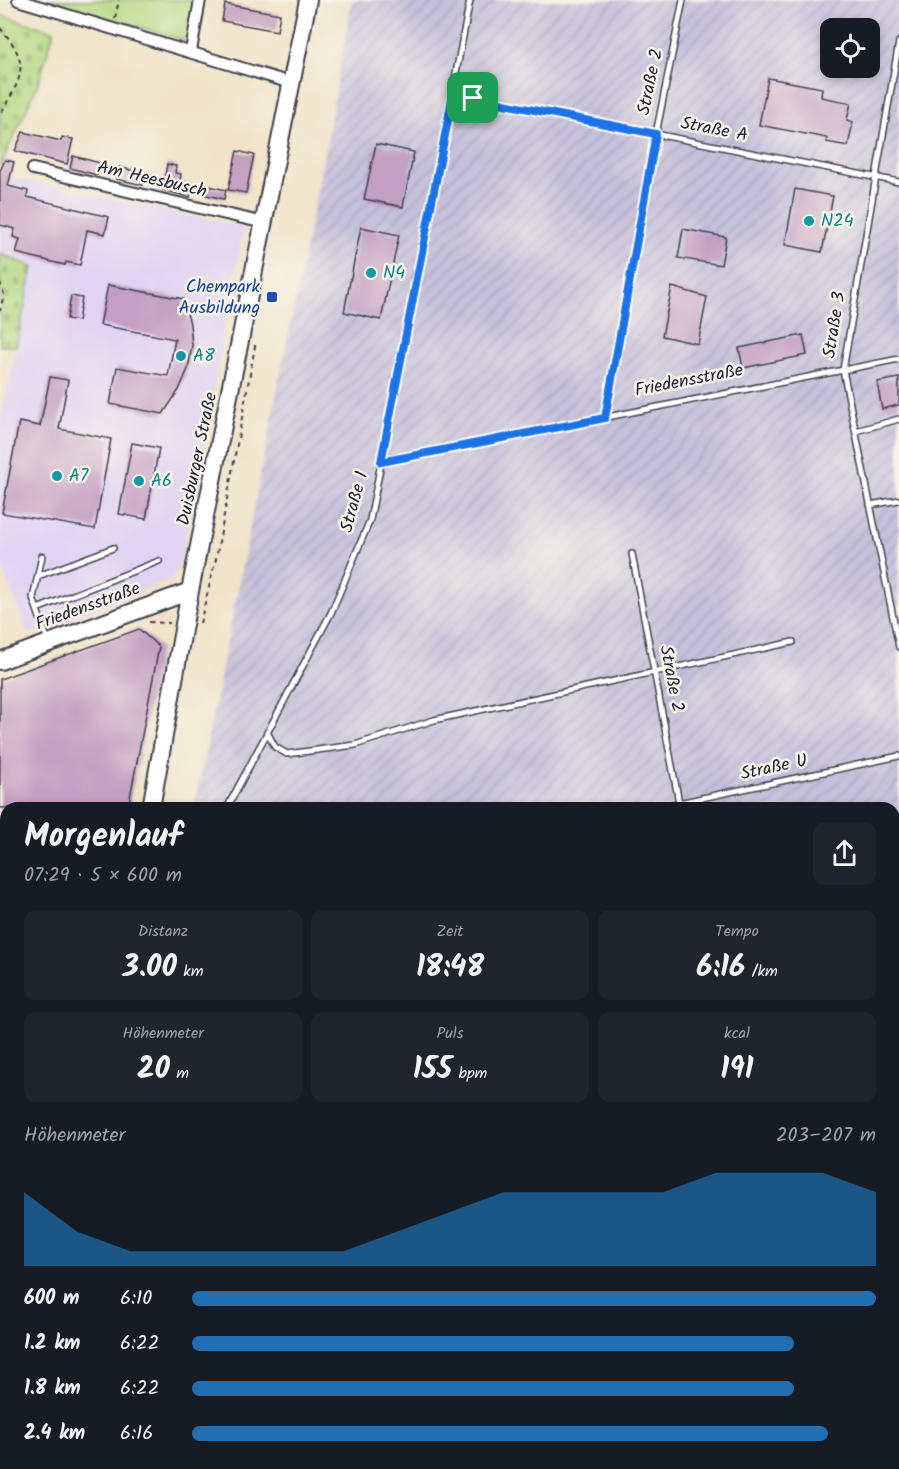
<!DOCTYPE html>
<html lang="de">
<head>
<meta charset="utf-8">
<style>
	:root { --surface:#171b24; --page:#20242c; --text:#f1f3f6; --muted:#9ea1a6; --accent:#1f6fb2 }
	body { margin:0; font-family:Kalam,sans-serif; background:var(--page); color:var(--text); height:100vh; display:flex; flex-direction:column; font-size:22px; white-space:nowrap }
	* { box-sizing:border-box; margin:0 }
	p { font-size:20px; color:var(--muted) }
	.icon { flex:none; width:33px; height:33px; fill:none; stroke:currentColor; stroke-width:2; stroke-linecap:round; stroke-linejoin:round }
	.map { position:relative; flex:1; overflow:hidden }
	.drawer { position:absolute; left:0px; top:802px; width:900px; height:668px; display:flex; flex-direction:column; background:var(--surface); border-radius:18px 18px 0 0; box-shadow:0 3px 9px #0003 }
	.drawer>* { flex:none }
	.buttons { position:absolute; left:820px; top:18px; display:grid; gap:12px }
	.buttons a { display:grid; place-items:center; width:60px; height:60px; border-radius:12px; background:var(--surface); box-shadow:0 3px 9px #0003; font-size:30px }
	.pin { position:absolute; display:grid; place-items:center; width:51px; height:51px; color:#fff; margin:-26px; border-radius:12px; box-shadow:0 3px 9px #0006 }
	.round { display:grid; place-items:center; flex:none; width:63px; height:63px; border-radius:12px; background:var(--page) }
	.headline { display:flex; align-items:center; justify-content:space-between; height:102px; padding:0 24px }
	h1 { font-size:33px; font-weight:800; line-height:45px }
	.stats { display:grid; grid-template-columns:repeat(3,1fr); gap:9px; height:102px; padding:6px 24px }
	.stats div { display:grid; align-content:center; border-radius:12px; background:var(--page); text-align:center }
	.stats b { font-size:30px; font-weight:800 }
	.stats small { font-size:16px; font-weight:400 }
	.stats p { font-size:16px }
	.chart { height:168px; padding:12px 24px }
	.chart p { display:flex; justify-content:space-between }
	.chart svg { width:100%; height:108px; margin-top:6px; fill:var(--accent); opacity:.7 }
	ul { padding:0 24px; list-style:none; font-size:20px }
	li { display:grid; grid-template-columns:96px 72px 1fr; align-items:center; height:45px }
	li i { height:15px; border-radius:8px; background:var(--accent) }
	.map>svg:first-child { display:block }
</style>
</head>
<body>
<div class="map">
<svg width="899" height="1469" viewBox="0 0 899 1469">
	<defs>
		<pattern id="industrial-furrows" width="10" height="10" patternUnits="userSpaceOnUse" patternTransform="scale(1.5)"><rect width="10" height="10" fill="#c5c0da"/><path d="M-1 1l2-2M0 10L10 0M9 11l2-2" fill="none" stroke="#a9a5bc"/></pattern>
		<pattern id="cemetery-stones" width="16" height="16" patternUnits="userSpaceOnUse" patternTransform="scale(1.5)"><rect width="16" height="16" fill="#b4d881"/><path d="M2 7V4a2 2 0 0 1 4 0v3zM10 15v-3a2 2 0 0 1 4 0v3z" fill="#9ab970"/></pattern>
	</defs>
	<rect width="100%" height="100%" fill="#f7f3e8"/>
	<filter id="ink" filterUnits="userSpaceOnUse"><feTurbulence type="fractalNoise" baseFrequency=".0167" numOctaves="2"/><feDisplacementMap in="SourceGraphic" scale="12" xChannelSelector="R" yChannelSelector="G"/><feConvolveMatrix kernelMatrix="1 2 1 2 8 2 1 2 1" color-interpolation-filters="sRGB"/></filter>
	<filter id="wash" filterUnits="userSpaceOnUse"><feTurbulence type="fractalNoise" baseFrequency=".008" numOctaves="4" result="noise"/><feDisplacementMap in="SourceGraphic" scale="24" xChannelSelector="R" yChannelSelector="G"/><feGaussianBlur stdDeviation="1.35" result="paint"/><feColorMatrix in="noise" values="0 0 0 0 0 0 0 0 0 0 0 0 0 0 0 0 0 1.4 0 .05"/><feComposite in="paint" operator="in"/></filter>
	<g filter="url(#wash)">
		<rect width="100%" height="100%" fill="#f0e3c8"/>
		<path fill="#e1d4f3" d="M0 175 244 227 181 563 171 580 28 634 0 562V424L33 268 0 254Z"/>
		<path fill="url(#industrial-furrows)" fill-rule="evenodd" d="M352 0H899V1469H358L359 1464H894V808H194L325 151ZM831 28H870V68H831Z
			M140 630 161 647 129 808H6V1419L0 1423V681Z"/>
		<path fill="url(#cemetery-stones)" stroke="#6b7d5e" stroke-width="1.5" d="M0 15 54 31 38 84 0 167Z
			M0 254 33 267 16 346H0Z"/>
		<path fill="#b4d881" stroke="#6b7d5e" stroke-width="1.5" d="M46 0H195L187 41Z"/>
		<g id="blocks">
			<path fill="#c39fc1" d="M225 4 280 14 277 31 222 21Z
				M768 78 822 88 821 97 851 103 847 120 853 122 848 146 826 142 827 138 759 125Z
				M23 132 61 141 62 137 73 139 67 164 15 151Z
				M376 144 414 152 403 207 364 199Z
				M237 151 254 155 246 193 228 190Z
				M73 156 100 163 97 175 70 168Z
				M5 160 14 162 8 186 28 191 27 197 109 217 105 234 87 230 80 265 66 262 65 265 16 253 20 239 13 237 15 229 0 225V171Z
				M167 164 176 166 175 173 181 174 180 182 193 185 190 197 163 190Z
				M119 167 146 174 143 185 116 179Z
				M205 185 226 190 224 199 202 194Z
				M795 189 833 196 822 252 785 245Z
				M361 227 399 235 381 320 344 312Z
				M683 229 726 237 721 265 678 258Z
				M108 285 183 299 190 324 192 346 188 369 179 390 163 414 110 404 117 367 168 376 175 339 100 325Z
				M672 287 707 297 698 344 662 336Z
				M71 296 82 298 78 321 67 319Z
				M803 335 807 355 743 368 739 348Z
				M50 377 68 380 59 429 111 439 95 529 2 513 19 422 40 426Z
				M899 378V405L882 409 877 382Z
				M132 443 159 448 146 519 119 514Z
				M139 629 159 647 128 808H0V679Z"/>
		</g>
	</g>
	<g filter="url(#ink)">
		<use href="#blocks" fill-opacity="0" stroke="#413f50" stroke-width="1.5"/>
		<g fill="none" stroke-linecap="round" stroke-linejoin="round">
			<g stroke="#413f50" stroke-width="8">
				<path id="lane" d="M899 42 843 370 899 647
					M453 94 899 182
					M605 418 656 134 683 0
					M856 431 899 419
					M381 462 899 359
					M870 505 899 500
					M632 554 680 808
					M42 556 33 598 48 641
					M38 576 113 548
					M37 609 159 561
					M267 732 275 747 287 754 355 745 434 720 793 642
					M227 808 331 613 370 520 470 0
					M655 808 899 756
					M894 863 899 862
					M1 918H6
					M894 1009 899 1008
					M0 1171 6 1170
					M894 1331 899 1328
					M0 1440 6 1441
					M340 1464V1469
					M609 1464 612 1469
					M721 1464V1469
					M618 1469 619 1464"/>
			</g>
			<g stroke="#413f50" stroke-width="14">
				<path id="street" d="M18 0 291 83
					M191 51 200 0
					M33 169 264 223"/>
			</g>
			<g stroke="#413f50" stroke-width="20">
				<path id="secondary" d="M0 661 190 591
					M151 808 190 591 308 0
					M21 1469 22 1464"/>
			</g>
			<path stroke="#413f50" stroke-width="2" stroke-dasharray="4.5 4.5" stroke-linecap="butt" d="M115 18 119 0
				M0 28C32 64 22 77 0 115
				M0 282 4 294 0 311
				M149 622 170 623
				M200 623 216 559 256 341"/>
			<use href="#lane" stroke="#fff" stroke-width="5"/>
			<use href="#street" stroke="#fff" stroke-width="10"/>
			<use href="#secondary" stroke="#fff" stroke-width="16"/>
			<path stroke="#22223b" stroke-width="4" stroke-dasharray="9 4.5" stroke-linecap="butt" d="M894 1431 899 1424
				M894 1447 899 1440
				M894 1462 899 1454
				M880 1469 883 1464"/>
		</g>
	</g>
	<g fill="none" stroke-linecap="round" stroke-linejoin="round" filter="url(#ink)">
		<g stroke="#fff" stroke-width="12">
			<path id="route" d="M453 94 656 134 605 418 381 462Z"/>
		</g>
		<use href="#route" stroke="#1a73e8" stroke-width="8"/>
	</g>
	<g fill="#0f9aa8" stroke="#f7f3e8" stroke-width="2">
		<circle cx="809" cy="221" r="6"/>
		<circle cx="371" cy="273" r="6"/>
		<circle cx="181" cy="356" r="6"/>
		<circle cx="57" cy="476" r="6"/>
		<circle cx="139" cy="481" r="6"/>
	</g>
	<rect fill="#1a4fb4" stroke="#f7f3e8" stroke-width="2" x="266" y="291" width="12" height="12" rx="3"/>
	<g text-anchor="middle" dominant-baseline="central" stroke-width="5" stroke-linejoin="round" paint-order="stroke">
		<g font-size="18" fill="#22223b" stroke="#f7f3e8">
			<text transform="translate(651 82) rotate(-78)">Straße 2</text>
			<text transform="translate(714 130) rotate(11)">Straße A</text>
			<text transform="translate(152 180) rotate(13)">Am Heesbusch</text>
			<text transform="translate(835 325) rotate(-81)">Straße 3</text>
			<text transform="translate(689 381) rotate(-11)">Friedensstraße</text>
			<text transform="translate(198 459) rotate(-78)">Duisburger Straße</text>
			<text transform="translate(355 502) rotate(-75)">Straße 1</text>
			<text transform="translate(88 607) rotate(-20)">Friedensstraße</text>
			<text transform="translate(671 679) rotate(79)">Straße 2</text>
			<text transform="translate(774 768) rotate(-12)">Straße U</text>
		</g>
		<g font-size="18" fill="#0d838f" stroke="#f7f3e8" text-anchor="start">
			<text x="821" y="221">N24</text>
			<text x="383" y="273">N4</text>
			<text x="193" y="356">A8</text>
			<text x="69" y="476">A7</text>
			<text x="151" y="481">A6</text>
		</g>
		<g font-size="18" fill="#164399" stroke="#f7f3e8" text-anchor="end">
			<text x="260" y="287">Chempark<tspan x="260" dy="21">Ausbildung</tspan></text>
		</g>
	</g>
</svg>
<div class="buttons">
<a><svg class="icon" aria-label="locate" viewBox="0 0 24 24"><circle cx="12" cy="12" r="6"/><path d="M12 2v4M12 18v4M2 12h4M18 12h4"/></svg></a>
</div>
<div class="pin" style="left:473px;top:98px;background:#1e9e55"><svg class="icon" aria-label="arrive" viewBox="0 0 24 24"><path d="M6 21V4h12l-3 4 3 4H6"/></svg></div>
<section class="drawer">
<div class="headline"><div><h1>Morgenlauf</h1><p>07:29 · 5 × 600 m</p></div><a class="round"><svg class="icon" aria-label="share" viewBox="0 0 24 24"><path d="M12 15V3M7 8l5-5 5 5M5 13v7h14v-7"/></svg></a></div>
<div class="stats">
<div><p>Distanz</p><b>3.00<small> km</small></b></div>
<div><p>Zeit</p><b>18:48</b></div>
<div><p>Tempo</p><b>6:16<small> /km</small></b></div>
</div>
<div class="stats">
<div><p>Höhenmeter</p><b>20<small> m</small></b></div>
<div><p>Puls</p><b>155<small> bpm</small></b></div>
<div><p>kcal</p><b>191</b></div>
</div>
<div class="chart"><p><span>Höhenmeter</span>203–207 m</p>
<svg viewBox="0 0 160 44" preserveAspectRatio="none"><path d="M0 44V14L10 30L20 38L30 38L40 38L50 38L60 38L70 30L80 22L90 14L100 14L110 14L120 14L130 6L140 6L150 6L160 14V44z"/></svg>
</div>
<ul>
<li><b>600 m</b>6:10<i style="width:100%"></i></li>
<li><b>1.2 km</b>6:22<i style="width:88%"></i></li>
<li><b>1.8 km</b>6:22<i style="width:88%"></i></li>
<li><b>2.4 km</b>6:16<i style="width:93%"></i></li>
</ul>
</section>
</div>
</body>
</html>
